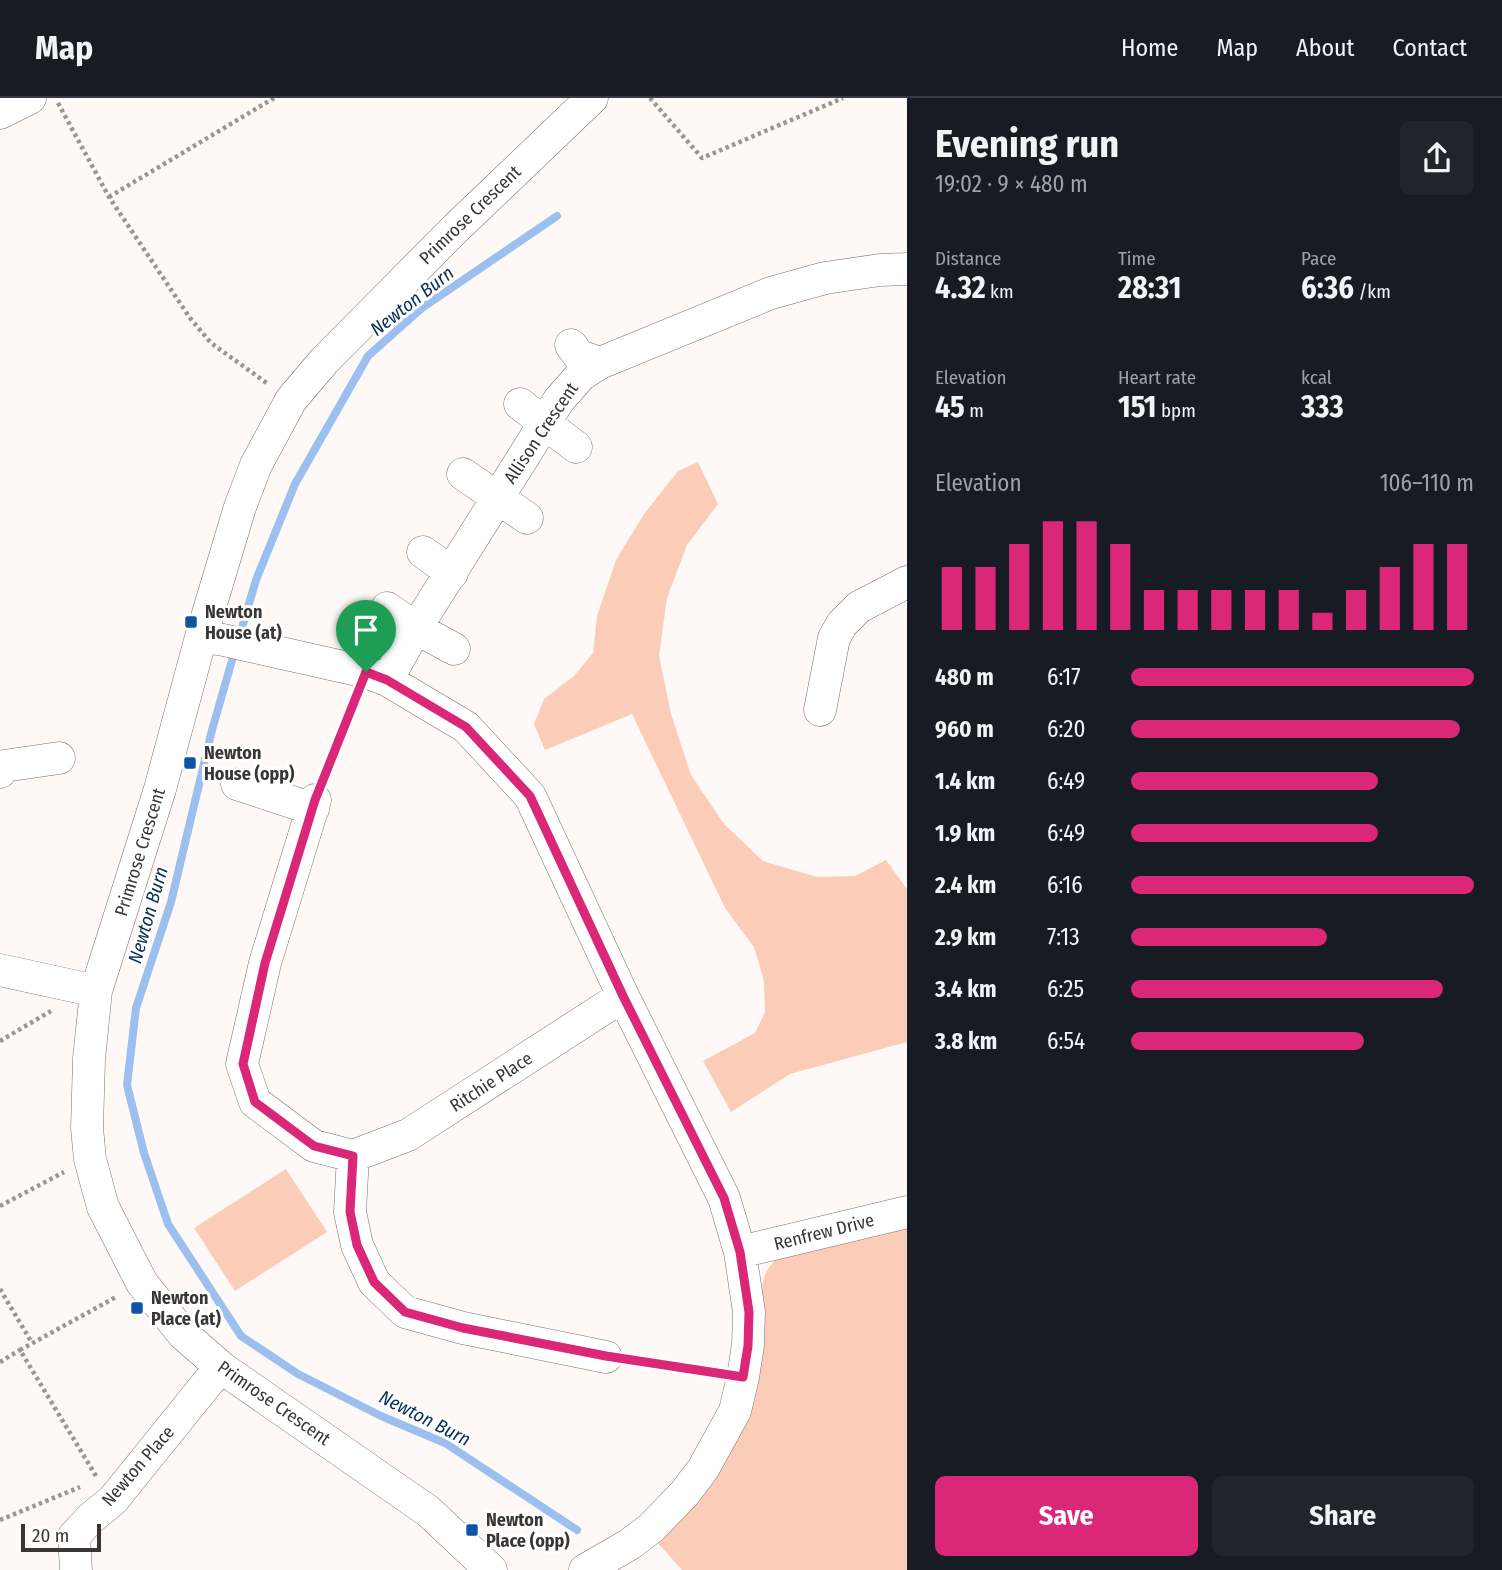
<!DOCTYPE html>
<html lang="en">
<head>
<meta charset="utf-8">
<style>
	:root { --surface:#171b24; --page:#20242c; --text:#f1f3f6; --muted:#9ea1a6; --line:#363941; --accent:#db2777 }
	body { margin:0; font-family:"Fira Sans Condensed",sans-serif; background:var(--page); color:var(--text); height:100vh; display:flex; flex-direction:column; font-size:26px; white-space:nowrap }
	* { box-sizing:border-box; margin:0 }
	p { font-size:23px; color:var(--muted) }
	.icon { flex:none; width:38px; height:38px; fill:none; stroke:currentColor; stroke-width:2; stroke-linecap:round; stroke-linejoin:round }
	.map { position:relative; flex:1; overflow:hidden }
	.drawer { display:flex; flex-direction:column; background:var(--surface); width:595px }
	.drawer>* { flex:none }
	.scale { position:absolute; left:21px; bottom:18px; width:80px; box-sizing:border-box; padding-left:7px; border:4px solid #393736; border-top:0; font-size:19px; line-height:24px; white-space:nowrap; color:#393736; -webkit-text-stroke:5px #fff; paint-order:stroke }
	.pin { position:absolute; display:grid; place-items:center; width:60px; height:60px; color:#fff; margin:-72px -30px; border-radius:50% 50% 50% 0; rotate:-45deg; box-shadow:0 0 7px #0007 }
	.pin .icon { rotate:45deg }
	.round { display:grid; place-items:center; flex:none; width:74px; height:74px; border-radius:10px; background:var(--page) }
	.head { display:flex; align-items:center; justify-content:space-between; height:119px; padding:0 28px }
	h1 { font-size:38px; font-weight:700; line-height:52px }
	.metrics { display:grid; grid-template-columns:repeat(3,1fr); gap:10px; height:119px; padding:7px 28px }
	.metrics div { display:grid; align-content:center }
	.metrics b { font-size:30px; font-weight:700 }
	.metrics small { font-size:19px; font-weight:400 }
	.metrics p { font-size:19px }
	.chart { height:196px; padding:14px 28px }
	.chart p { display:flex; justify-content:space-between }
	.chart svg { width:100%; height:126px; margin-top:7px; stroke:var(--accent); stroke-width:6 }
	.primary-button { display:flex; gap:14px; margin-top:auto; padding:14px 28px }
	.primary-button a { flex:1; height:80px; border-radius:10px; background:var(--accent); color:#fff; font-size:28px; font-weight:700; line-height:80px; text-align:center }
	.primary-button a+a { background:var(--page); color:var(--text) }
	ul { padding:0 28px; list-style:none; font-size:23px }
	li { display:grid; grid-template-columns:112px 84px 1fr; align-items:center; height:52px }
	li i { height:18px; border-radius:9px; background:var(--accent) }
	header { display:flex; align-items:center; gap:42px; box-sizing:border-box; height:98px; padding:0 35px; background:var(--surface); border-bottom:2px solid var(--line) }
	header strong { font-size:33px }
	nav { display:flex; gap:38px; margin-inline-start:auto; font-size:24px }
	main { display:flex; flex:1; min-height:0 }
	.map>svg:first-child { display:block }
</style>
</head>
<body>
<header>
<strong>Map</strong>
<nav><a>Home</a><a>Map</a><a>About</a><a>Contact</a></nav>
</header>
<main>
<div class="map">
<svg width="907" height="1472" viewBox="0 0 907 1472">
	<rect width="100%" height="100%" fill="#fef9f7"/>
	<path fill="#fbcdb8" d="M698 364 718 406 687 447 667 500 659 558 671 616 691 677 724 726 763 763 817 779 855 778 886 762 907 791V944L790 976 731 1014 703 963 755 935 765 914 764 883 754 849 725 810 632 616 545 652 534 626 544 601 574 578 593 555 597 518 616 462 644 416 678 373Z
		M286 1071 327 1134 235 1193 194 1130Z
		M907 1128V1472H682L655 1442 706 1384 762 1195C762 1181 765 1173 775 1162Z"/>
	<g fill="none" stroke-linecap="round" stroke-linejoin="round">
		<path stroke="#9bbfef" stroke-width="8" d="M239 540 256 482 295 386 368 258 422 210 557 118
			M235 552 212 632 171 804 136 910 127 987 144 1055 168 1126 241 1238 298 1276 381 1318 445 1345 577 1432"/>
		<g stroke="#777371" stroke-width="33">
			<path id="minor" d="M0 15 30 0
				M571 247 579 258 600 265
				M520 306 576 349
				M463 376 527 420
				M423 454 452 475
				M387 510 416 530 454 551
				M201 539 219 541 366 574 387 582 466 629 530 698 623 898 724 1100 740 1154 749 1214 748 1247 743 1279 735 1313 703 1371 684 1396 651 1430 630 1446 585 1472
				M387 582 416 530 559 302 581 277 600 265 771 195 825 180 880 172 907 171
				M820 612 834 540 842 526 859 509 907 484
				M0 674 4 668 59 660
				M237 686 313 711
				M315 702 265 865 242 966 255 1004 314 1048 353 1058 408 1037 623 898
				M0 872 96 893
				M353 1058 350 1114 357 1147 374 1184 405 1214 463 1230 606 1259
				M740 1154 907 1114
				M76 1472 74 1438 91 1420 113 1402 209 1283 222 1270
				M491 1472 428 1413 222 1270 183 1236 142 1185 103 1109 90 1061 87 1030 89 961 96 893 160 691 201 539 240 409 256 367 291 302 324 263 455 131 592 0"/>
		</g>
		<path stroke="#9a9695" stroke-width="4.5" stroke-dasharray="3.5 3.5" stroke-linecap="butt" d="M650 0 702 60 843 0
			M58 5 109 99 190 220 211 245 268 286
			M109 99 274 0
			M326 676 356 599
			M0 943 51 913
			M0 1108 64 1074
			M0 1191 32 1245
			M631 1262 716 1275
			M0 1264 20 1252
			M96 1378 20 1252 116 1199
			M0 1422 80 1389"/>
		<use href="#minor" stroke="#fff" stroke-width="32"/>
	</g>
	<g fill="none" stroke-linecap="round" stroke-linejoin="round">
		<g stroke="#fff" stroke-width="14">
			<path id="route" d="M366 574 387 582 466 629 530 698 623 898 724 1100 740 1154 749 1214 748 1248 743 1279 606 1258 463 1230 405 1214 374 1184 357 1147 350 1114 353 1058 314 1048 255 1004 243 966 265 865 315 702Z"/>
		</g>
		<use href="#route" stroke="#db2777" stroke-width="9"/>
	</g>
	<g fill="#0c55a4" stroke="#fff" stroke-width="2.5">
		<rect x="184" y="517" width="14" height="14" rx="3.5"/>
		<rect x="183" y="658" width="14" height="14" rx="3.5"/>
		<rect x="130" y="1203" width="14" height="14" rx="3.5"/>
		<rect x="465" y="1425" width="14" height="14" rx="3.5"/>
	</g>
	<g text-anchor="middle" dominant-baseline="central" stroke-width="6" stroke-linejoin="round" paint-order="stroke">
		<g font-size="18" fill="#393736" stroke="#fff">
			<text transform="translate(470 117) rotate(-44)">Primrose Crescent</text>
			<text transform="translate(541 335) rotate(-56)">Allison Crescent</text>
			<text transform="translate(140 754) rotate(-73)">Primrose Crescent</text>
			<text transform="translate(491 984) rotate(-33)">Ritchie Place</text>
			<text transform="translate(824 1134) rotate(-14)">Renfrew Drive</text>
			<text transform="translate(274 1305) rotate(35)">Primrose Crescent</text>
			<text transform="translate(138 1368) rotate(-49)">Newton Place</text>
		</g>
		<g font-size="18" font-weight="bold" fill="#393736" stroke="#fff" text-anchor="start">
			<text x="205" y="514">Newton<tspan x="205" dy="21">House (at)</tspan></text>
			<text x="204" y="655">Newton<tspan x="204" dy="21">House (opp)</tspan></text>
			<text x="151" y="1200">Newton<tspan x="151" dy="21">Place (at)</tspan></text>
			<text x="486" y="1422">Newton<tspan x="486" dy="21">Place (opp)</tspan></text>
		</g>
		<g font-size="19" font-style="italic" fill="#092d57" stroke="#fff">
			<text transform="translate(412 203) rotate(-38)">Newton Burn</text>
			<text transform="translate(148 817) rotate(-74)">Newton Burn</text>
			<text transform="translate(425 1320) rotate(27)">Newton Burn</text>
		</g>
	</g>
</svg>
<div class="scale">20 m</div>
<div class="pin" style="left:366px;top:574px;background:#1e9e55"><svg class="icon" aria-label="arrive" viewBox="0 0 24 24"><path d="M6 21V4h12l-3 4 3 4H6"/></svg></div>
</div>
<section class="drawer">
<div class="head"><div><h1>Evening run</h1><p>19:02 · 9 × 480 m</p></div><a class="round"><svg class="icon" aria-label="share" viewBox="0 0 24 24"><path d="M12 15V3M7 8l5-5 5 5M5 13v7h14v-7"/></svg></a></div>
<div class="metrics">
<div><p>Distance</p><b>4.32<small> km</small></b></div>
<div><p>Time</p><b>28:31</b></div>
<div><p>Pace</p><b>6:36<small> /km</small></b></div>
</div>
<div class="metrics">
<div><p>Elevation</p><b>45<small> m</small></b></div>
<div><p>Heart rate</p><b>151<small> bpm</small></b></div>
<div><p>kcal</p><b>333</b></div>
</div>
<div class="chart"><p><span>Elevation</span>106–110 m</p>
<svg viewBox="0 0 160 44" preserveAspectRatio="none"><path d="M5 44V22M15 44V22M25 44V14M35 44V6M45 44V6M55 44V14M65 44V30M75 44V30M85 44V30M95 44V30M105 44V30M115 44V38M125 44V30M135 44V22M145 44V14M155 44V14"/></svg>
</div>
<ul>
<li><b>480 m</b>6:17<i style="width:100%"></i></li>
<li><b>960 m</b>6:20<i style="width:96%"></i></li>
<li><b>1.4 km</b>6:49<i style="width:72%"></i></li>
<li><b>1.9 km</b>6:49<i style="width:72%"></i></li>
<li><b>2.4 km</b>6:16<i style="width:100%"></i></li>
<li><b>2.9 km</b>7:13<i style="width:57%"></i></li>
<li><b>3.4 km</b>6:25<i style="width:91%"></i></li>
<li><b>3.8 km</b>6:54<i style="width:68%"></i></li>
</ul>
<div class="primary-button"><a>Save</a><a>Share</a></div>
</section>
</main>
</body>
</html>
